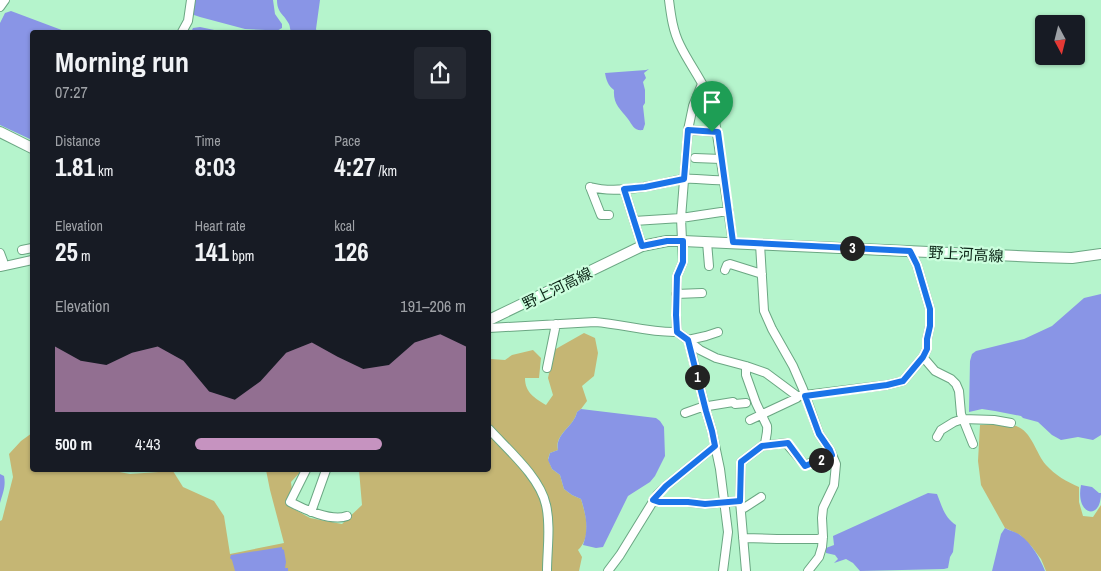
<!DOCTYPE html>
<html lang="en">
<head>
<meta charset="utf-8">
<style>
	:root { --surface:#171b24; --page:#242831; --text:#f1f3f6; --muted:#9ea1a6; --accent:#c693c0 }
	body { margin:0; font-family:"Archivo Narrow","Noto Sans JP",sans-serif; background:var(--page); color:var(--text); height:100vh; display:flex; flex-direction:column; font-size:19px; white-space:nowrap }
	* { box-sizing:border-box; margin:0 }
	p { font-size:16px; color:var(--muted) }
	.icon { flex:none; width:28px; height:28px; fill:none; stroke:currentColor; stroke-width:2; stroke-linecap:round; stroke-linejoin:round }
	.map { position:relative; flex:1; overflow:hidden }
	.side { position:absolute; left:30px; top:30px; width:461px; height:442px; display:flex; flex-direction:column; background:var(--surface); border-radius:5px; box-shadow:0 1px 4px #0004 }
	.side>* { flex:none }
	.needle { width:32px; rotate:173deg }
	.tools { position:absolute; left:1035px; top:15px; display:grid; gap:10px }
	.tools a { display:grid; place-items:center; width:50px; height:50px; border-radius:5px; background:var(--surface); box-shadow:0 1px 4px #0004; font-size:25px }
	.pin { position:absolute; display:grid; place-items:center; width:42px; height:42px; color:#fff; margin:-51px -21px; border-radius:50% 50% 50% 0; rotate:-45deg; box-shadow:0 0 5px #0007 }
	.pin .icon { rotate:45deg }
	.km { position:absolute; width:25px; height:25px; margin:-12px; border-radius:50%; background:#222; color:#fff; font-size:14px; line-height:25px; text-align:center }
	.round { display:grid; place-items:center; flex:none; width:52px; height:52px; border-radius:5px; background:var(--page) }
	.head { display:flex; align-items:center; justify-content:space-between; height:85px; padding:0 25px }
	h1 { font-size:28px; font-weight:800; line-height:38px }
	.metrics { display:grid; grid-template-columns:repeat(3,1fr); gap:8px; height:85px; padding:5px 25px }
	.metrics div { display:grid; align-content:center }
	.metrics b { font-size:25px; font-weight:800 }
	.metrics small { font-size:14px; font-weight:400 }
	.metrics p { font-size:14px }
	.chart { height:140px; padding:10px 25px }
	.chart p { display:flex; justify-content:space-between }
	.chart svg { width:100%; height:90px; margin-top:5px; fill:var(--accent); opacity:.7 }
	ul { padding:0 25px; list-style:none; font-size:16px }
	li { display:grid; grid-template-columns:80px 60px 1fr; align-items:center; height:38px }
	li i { height:12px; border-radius:6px; background:var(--accent) }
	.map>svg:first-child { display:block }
</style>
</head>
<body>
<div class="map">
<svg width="1101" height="571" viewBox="0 0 1101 571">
	<rect width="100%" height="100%" fill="#b5f4cc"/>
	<path fill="#c5b674" d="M584 333 595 338 598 353 594 376 582 386 587 401 581 409 577 412C574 427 554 434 558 450L550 453 548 459 552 469 560 475 564 489 572 495 581 499C586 516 592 536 578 550L582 557 579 571H0V521L2 520 13 477 9 454 21 441 32 433V470H109L130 474 173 471 183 487 214 501 224 516 230 554 284 543 270 490 266 470H302L291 482 294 509 310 518 342 524 362 505 359 470H489V360L491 359 505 360 512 355 533 350 541 358 539 378H525C525 393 535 398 546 405L553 395 548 378 554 350Z
		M980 425C990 425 1006 423 1016 426 1032 431 1036 454 1046 465 1055 475 1067 482 1079 487V502L1083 516 1093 517 1101 505V571H1046L1041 559 1032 547 1020 535 1005 528 981 485 978 461Z"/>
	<path fill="#8995e6" d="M194 0H273L275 14 282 24V28L275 32 266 30 245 29 200 17 194 15 193 4Z
		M277 0H320L316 29 317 32H291C290 30 290 26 289 24 284 14 277 13 277 0Z
		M11 11 67 32H32V140L0 125V23L5 13Z
		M200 27 224 32H191L193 28Z
		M649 69 644 73 646 78 643 82 645 90V103L643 106 645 124 643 130C634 131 633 126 628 119 620 109 613 104 614 90 608 86 606 79 605 73L646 70Z
		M1101 294V435L1093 440 1078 437 1061 440 1052 435 1038 422 1023 418 1021 416 995 411 982 409 969 412 970 361 972 354 976 351 1024 339 1052 326 1084 298Z
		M581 409 656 418 660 421 664 427 665 456 655 476 650 482 628 496 603 547 596 548 583 545C589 529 586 515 581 499L572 495 564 489 560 475 552 469 548 460 550 453 558 450C555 433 574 427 577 412Z
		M0 474 4 476C6 486 3 493 0 503Z
		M1081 485 1092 487 1099 493H1101C1101 522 1075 515 1081 485Z
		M928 493 937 494C942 506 944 517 956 525L953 552 950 557 948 568 944 569 860 571 853 563 846 559 834 563 838 559 835 555 826 553V548L834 545 833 536Z
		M1005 528C1010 531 1016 532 1020 535 1032 544 1040 558 1045 571H992L1001 534Z
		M282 547V549L284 550 286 562 285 568H288V571H235L232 560 230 558 231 555Z"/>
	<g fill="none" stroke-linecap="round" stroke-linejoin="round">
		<g stroke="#6ba783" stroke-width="10">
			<path id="minor" d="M669 0C671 16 673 31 680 45 690 66 706 85 713 107L733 243
				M0 7 5 0
				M182 32 188 21 191 0
				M702 84 693 106 688 130 681 218 683 262 677 276 676 315 677 332 688 340 689 343 706 411 712 431 720 469 728 532 723 571
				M688 130 718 132
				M695 158 721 159
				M590 187C609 192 635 189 655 185 665 183 675 180 685 179 698 178 711 181 724 180
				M590 187 601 215H609
				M624 189 642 246
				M634 221 681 218 721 212 729 211
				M707 242 709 266
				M760 244 764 311 772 329 793 366 803 389 819 434 830 450 836 464 834 485 823 508 822 518 823 537 822 547 819 557 808 571
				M22 250 32 248
				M0 253 3 261 4 266
				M0 267 32 260
				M725 270 727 265 730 264 762 274
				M676 294 702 293
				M489 328 595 322C623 324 650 333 677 332
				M688 340 706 336 718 332
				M689 343H691L700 350 716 358 746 366 766 373 797 396 887 385 903 381 923 357 927 349V339L930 326V309L917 265 910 251
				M923 357 935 371 951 379 956 384 959 391 961 414 973 444
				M746 366V375L756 403 767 426C768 433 765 439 765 445
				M547 368 556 324
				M685 413 702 407 733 402 735 404 746 403
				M750 420 797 398V396
				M489 429C508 450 540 477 546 505 551 526 547 550 547 571
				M937 437 941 430 954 422 963 419 994 420 1011 423
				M306 470 290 502C303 509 332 522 347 516
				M653 500 659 502H688L705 504 740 501
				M741 508H744L761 497
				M311 512 326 470
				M743 538 777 539H818L823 537
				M608 571 620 555 657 495 666 486 715 446
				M746 571 740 501 741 462 762 446 786 443 805 465 832 455"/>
		</g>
		<g stroke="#6ba783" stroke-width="12">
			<path id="major" d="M0 132 32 148
				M489 320 642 246 667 241H683L1039 257 1072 258 1101 254"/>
		</g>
		<use href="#minor" stroke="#fff" stroke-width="8"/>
		<use href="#major" stroke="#fff" stroke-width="10"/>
	</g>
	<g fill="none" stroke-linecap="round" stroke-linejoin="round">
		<g stroke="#fff" stroke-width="10">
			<path id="route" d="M688 130 718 132 733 242 910 251 917 265 930 309V326L927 339V349L923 357 903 381 887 385 805 396 819 434 830 450 832 455 805 466 788 443 762 446 741 462 740 501 705 504 688 502H659L653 500 666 486 715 446 712 431 706 411 688 340 677 332 676 315 677 276 683 262V241H667L642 246 624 189 645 187 684 179Z"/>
		</g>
		<use href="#route" stroke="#1a73e8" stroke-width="6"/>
	</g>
	<g text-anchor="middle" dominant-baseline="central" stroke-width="4.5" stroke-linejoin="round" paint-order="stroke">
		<g font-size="15" fill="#0d2618" stroke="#ccfede">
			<text transform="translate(966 254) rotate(3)">野上河高線</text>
			<text transform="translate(557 288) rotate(-26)">野上河高線</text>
		</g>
	</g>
</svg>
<div class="tools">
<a><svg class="needle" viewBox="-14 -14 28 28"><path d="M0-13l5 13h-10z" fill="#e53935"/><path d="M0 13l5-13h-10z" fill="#9ea1a6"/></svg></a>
</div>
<div class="pin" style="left:712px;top:132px;background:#1e9e55"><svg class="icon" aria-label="arrive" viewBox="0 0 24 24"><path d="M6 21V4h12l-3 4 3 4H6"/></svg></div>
<b class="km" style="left:697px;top:377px">1</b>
<b class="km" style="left:821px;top:460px">2</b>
<b class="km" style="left:852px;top:248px">3</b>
<section class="side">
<div class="head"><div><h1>Morning run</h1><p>07:27</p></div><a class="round"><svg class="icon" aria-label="share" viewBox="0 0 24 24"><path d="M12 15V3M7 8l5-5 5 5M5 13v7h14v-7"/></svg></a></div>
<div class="metrics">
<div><p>Distance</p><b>1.81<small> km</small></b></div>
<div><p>Time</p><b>8:03</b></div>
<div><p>Pace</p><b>4:27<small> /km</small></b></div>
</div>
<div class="metrics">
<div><p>Elevation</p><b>25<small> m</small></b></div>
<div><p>Heart rate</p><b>141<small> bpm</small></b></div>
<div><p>kcal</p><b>126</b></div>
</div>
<div class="chart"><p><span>Elevation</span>191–206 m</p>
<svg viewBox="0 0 160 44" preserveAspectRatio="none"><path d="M0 44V12L10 19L20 21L30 15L40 12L50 19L60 34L70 38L80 29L90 15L100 10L110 17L120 23L130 21L140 10L150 6L160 12V44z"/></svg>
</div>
<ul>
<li><b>500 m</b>4:43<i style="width:69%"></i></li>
</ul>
</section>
</div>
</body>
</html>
